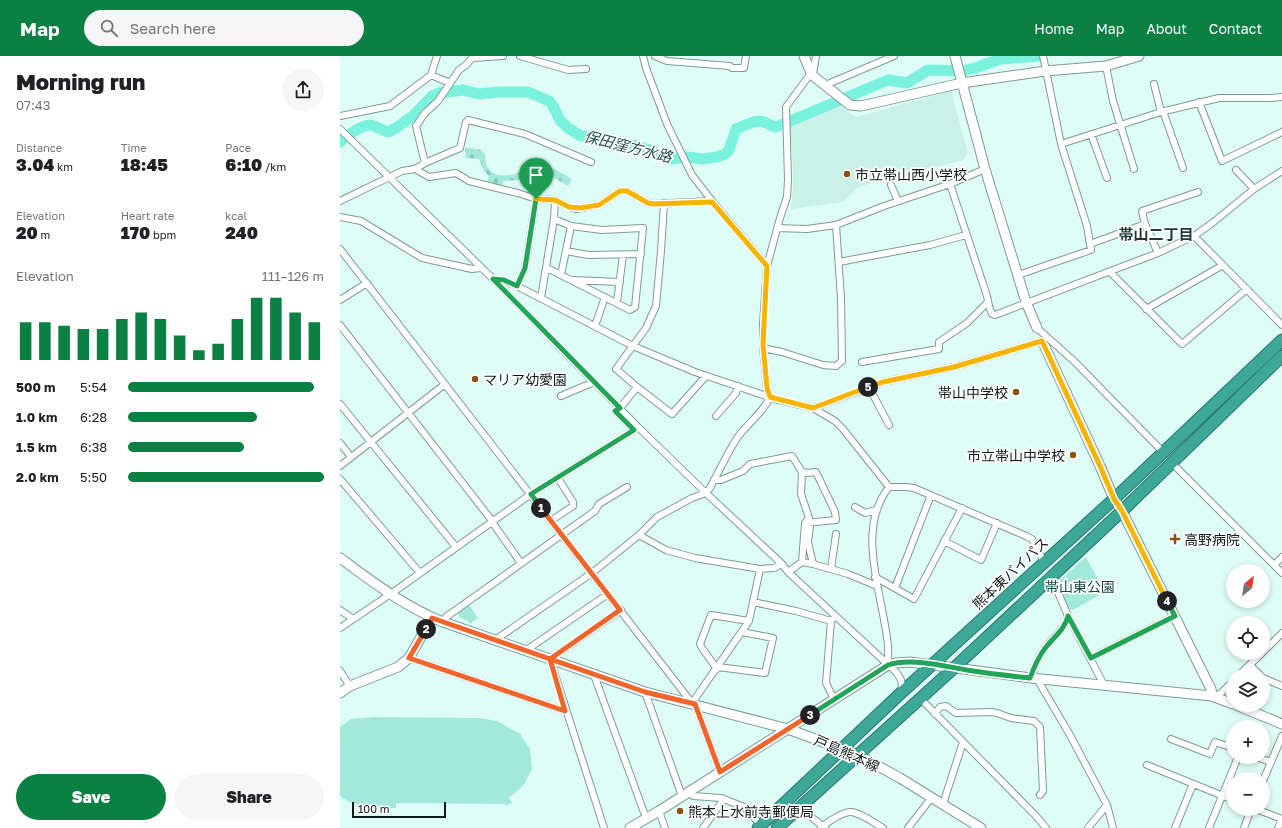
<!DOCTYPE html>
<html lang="en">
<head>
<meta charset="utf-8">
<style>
	:root { --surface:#fff; --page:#f6f6f6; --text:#202124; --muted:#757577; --accent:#0b8043 }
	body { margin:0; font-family:"Golos Text","Noto Sans JP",sans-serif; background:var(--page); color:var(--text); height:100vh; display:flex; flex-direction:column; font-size:15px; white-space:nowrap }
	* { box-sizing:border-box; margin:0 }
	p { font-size:13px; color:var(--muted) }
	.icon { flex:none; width:22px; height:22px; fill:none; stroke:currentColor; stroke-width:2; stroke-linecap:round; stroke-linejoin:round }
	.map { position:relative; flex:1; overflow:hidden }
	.panel { display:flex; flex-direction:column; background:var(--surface); width:340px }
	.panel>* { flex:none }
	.needle { width:26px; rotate:30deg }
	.tools { position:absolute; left:886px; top:508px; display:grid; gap:8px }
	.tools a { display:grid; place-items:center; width:44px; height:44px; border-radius:50%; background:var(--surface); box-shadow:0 2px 6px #0003; font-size:20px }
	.scale { position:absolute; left:12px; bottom:10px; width:94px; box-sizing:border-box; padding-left:4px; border:2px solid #101c19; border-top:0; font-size:11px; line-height:14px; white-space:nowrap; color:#101c19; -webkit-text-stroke:3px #fff; paint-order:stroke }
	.pin { position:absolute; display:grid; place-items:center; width:34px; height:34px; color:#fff; margin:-41px -17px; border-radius:50% 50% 50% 0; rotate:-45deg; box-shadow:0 0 4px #0007 }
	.pin .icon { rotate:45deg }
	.km { position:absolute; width:20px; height:20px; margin:-10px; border-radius:50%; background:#222; color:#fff; font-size:11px; line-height:20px; text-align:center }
	.round { display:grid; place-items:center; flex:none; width:42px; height:42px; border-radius:21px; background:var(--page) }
	.summary { display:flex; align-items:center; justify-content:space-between; height:68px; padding:0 16px }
	h1 { font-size:22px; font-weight:800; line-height:30px }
	.figures { display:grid; grid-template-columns:repeat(3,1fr); gap:6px; height:68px; padding:4px 16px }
	.figures div { display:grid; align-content:center }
	.figures b { font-size:17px; font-weight:800 }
	.figures small { font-size:11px; font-weight:400 }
	.figures p { font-size:11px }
	.chart { height:112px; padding:8px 16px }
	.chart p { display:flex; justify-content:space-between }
	.chart svg { width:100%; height:72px; margin-top:4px; stroke:var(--accent); stroke-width:6 }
	.button { display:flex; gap:8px; margin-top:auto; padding:8px 16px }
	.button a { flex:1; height:46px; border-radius:24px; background:var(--accent); color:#fff; font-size:16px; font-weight:800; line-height:46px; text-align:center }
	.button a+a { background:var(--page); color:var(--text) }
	ul { padding:0 16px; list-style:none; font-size:13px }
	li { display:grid; grid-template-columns:64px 48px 1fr; align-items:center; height:30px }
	li i { height:10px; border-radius:5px; background:var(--accent) }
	header { display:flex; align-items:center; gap:24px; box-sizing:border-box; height:56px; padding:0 20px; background:var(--accent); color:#fff }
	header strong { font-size:19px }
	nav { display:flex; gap:22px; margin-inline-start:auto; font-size:14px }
	.search { width:280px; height:36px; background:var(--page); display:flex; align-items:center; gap:10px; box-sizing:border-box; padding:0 14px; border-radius:22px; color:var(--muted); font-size:15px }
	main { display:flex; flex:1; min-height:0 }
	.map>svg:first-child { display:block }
</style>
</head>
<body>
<header>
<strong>Map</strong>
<div class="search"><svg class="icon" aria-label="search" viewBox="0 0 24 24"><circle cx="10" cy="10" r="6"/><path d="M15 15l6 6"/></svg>Search here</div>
<nav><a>Home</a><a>Map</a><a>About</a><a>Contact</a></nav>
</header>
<main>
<section class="panel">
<div class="summary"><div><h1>Morning run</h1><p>07:43</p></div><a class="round"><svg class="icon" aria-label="share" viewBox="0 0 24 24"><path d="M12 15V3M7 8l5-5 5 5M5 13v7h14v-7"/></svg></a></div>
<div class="figures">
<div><p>Distance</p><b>3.04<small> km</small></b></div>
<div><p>Time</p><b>18:45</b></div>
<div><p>Pace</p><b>6:10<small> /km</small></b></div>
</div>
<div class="figures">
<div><p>Elevation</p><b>20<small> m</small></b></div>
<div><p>Heart rate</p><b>170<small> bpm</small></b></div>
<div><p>kcal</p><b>240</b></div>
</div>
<div class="chart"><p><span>Elevation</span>111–126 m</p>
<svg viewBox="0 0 160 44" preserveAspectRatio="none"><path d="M5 44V21M15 44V21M25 44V23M35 44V25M45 44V25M55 44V19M65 44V15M75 44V19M85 44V29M95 44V38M105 44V34M115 44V19M125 44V6M135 44V6M145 44V15M155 44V21"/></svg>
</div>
<ul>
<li><b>500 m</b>5:54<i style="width:95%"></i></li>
<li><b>1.0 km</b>6:28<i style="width:66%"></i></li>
<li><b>1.5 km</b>6:38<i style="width:59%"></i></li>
<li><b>2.0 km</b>5:50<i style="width:100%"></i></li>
</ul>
<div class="button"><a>Save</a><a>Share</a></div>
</section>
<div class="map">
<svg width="942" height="772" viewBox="0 0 942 772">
	<defs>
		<pattern id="cemetery-stones" width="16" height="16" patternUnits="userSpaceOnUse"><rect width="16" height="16" fill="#a3e9db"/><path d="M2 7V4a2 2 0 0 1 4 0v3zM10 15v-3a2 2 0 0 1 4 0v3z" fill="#8bc7bb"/></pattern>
	</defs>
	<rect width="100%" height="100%" fill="#defdf6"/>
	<path fill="#c8f1e8" d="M611 35 628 97 623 104 600 110 575 113 541 122 518 132 503 146 451 153 453 131V112L450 71 497 48 516 61Z"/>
	<path fill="url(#cemetery-stones)" d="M125 92C131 92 139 92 143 96 147 99 145 104 146 108 153 126 176 119 189 113L187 108C204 105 218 115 232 123L228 130 216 123 205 119 201 142 187 138 191 120 179 124 163 125 162 132 147 127 149 120 144 115 139 103 126 102Z"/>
	<path fill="#a3e9db" d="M746 501 763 533V537L733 554 729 553 717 527Z
		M129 549 138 562 130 568 128 565 119 561V556Z
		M35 661 139 662 157 665 180 678 190 693 192 713 184 729 169 742 172 747 166 750 165 748 56 747V752C37 752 15 752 0 740V671L11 663Z"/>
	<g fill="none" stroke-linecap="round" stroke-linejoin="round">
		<path stroke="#7af2dd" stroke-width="11" d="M0 86C7 80 20 69 30 69 36 70 42 74 48 76L56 72 74 59 92 40 99 37 123 34 139 38 159 36H188L209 45 213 50 220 64 228 72 241 80 281 86 310 94 332 103 347 101 362 103 377 101 385 98 389 94 396 73C404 70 415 63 424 66 428 68 431 70 436 71L548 24 567 27 588 14 623 15 635 12 660 3 700 0"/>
		<g stroke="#7f9b95" stroke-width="8">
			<path id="street" d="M180 0 228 14 246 13
				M303 0 306 12 327 68 352 119 372 145 427 210
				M315 0 327 5 390 10 392 12H404L406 0
				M766 10 773 45 794 113
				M473 18 476 0
				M91 19 110 27
				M814 28 821 56
				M487 31 490 27 554 0
				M859 46 882 105 942 76
				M823 55 843 112
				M0 60 50 50 91 19 97 0
				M0 73 153 223 298 371 366 437 442 508 448 516 555 615C561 622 563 626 561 635
				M751 78 767 122
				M721 88 821 56 879 42H929L942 41
				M85 107 120 92 126 66 128 64 185 78 251 106
				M75 113 89 121 116 117 129 125 165 134 178 137 196 143 215 144 229 151 236 153 259 149 280 135H287L308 147 313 148 372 145
				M896 114 914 133
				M610 128 647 240 649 250 652 258 655 259 818 197 854 180 871 168 914 133 942 115
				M551 129 558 145
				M0 145 62 115 75 113 85 107 76 70 85 57 98 45 119 14 126 9 132 2 163 0
				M324 147 321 195 316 250 306 272 276 313 297 331 332 358 366 320
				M0 161 21 165 82 202 132 213 141 212
				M437 172 467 173 496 169 544 150 610 128 645 113
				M854 180 942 269
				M750 188 805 168
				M0 193 352 647 409 565 420 513
				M226 195 248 199 301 198
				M818 197 805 168 802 155 858 136
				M499 206 590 189 626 179
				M207 212 290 254 295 251 303 172 262 174 231 170 214 163
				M770 216 842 288 907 233
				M221 219 231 170
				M678 219 751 194 747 170 721 88 703 0
				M153 223 164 225 177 230 293 290 355 316 435 343 473 352 495 365 503 373 549 431
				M232 224 280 226
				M177 230 185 212 196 143
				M201 242 214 163 215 144
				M0 244 27 227
				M277 246 283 199
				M806 253 883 209
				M0 269 153 466
				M255 270 265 241
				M697 272 735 306 823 396
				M423 292 442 296 483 309 496 310 502 305 501 242 496 169
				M522 306 599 293V286L627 267 648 246
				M529 331 549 369
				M221 340 254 326
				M0 348 116 491
				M473 352 543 326 614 311 702 285
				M376 360 396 337 398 330
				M0 387 11 401
				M831 406 942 517
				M0 410 105 328
				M462 416 467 417 476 416 495 456 496 464 465 467
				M0 423 80 517
				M374 424H381L403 415 410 408 452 400 462 416 461 438 469 462 465 467 462 506 473 508 468 486 470 471
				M549 431H566L574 432 686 480 692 483 704 506
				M515 451 525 457 536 454
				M215 462 233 450V446L218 422
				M152 466 181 507
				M299 479 326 494 355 502 420 513 434 512 442 508
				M604 485 641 504 657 467
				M473 508 508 518 537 530
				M934 509 942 501
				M491 513 496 478
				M448 516 462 506
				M711 520 728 560 764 629
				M535 521 574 543 622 452
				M555 532 591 439
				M413 546 456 555 491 565
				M0 554 13 563
				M103 566 106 561 255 455 259 448 287 431
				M0 572 55 535 191 438 294 374 275 355 280 352 297 331
				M155 584 252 517 299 479 317 461 352 442 366 437 370 432C379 415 387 398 397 382 407 368 423 357 430 341L427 332 423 292V268L427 210 440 162 447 141 448 124 446 51 471 17
				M185 595 268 538
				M923 596 942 577
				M69 602 225 655
				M751 602 835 560
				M548 609C548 600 549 590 547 582 541 534 516 473 549 431
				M910 609 920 619
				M378 611 425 617 433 582 402 576
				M377 613 362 592 360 588 371 559 409 565
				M0 615 10 630
				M254 619 306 762
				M899 619 922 597
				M691 622C694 611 699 600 706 591 714 580 725 573 728 560
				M923 622 942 630
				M697 623 730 679 767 749 773 772
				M305 636 342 740
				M872 640 880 638 893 625
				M580 642 696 760 706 772
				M494 643 486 627 491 565 495 560
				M355 648 380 716
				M595 658 600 651 606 650 616 657 651 656 657 657 671 662 694 665 700 671 703 735 700 739
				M831 683 870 698 875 686 893 692
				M916 701 931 706 942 680
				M807 709 893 744
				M923 725 931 706
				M349 735 353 740 381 742 404 751 421 769
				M603 748 623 686
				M460 752 485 772
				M916 753 942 763
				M319 755 325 772
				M264 772 210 603 281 554
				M363 772 384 743
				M481 772C487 766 504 755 512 756 523 758 534 767 543 772
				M568 772 592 741
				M748 772 767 749
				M835 772 853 728
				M869 772 898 701
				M904 772 911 753
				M938 772 942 763"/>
		</g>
		<g stroke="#7f9b95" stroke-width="11">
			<path id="secondary" d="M464 0 472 19 510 49 521 50 622 27 705 15 766 10 799 0
				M615 0 645 113 686 246 697 272
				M705 291 760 410 774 443 782 455 871 633 872 640
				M0 502C33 526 65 551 103 566L305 636 448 673 502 693 518 699 560 722 641 772
				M0 637 10 630 58 611 69 602 92 562
				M896 649 942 668
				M290 772 319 755 548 609 555 607 570 606 691 622 872 640 893 648"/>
		</g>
		<g stroke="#2d776b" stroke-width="13">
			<path id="highway" d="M418 772 561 637 774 443 942 284
				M437 772 614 612 782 455 942 300"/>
		</g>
		<use href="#street" stroke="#fff" stroke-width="6"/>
		<use href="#secondary" stroke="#fff" stroke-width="9"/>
		<use href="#highway" stroke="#3da897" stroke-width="11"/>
	</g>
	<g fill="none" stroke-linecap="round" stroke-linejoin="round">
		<g stroke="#fff" stroke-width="8">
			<path id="split-1" d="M196 143 185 212 177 230 164 224 153 223 280 352 275 355 294 374 191 438 201 452"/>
		</g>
		<g stroke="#fff" stroke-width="8">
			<path id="split-2" d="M86 573 69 602 225 655 210 603 280 554 201 452"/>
		</g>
		<g stroke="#fff" stroke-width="8">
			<path id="split-3" d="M86 573 92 562 305 636 355 648 380 716 470 659"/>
		</g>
		<g stroke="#fff" stroke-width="8">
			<path id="split-4" d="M470 659 548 609C572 601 607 611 633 615 652 618 671 620 690 622 694 611 699 600 706 591 715 580 725 573 728 560L751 602 835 560 827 545"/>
		</g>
		<g stroke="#fff" stroke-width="8">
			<path id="split-5" d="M528 331 543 326 614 311 702 285 760 410 774 443 782 455 827 545"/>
		</g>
		<g stroke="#fff" stroke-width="8">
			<path id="split-6" d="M196 143 215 144 229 151 240 152 259 149 280 135H287L308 147 313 148 372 146 427 210 423 288 427 332 430 341 473 352 528 331"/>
		</g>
		<use href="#split-1" stroke="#22a559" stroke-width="5"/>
		<use href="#split-2" stroke="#f0652b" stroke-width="5"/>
		<use href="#split-3" stroke="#f0652b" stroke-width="5"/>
		<use href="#split-4" stroke="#22a559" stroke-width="5"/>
		<use href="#split-5" stroke="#f5b400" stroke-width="5"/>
		<use href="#split-6" stroke="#f5b400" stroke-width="5"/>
	</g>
	<g fill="#8e5013" stroke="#fff" stroke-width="1.5">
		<circle cx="507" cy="118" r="4"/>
		<circle cx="135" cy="323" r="4"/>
		<circle cx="676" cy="336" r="4"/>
		<circle cx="733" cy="399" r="4"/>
		<path d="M833 477h4v4h4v4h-4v4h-4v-4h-4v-4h4z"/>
		<circle cx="340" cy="755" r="4"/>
	</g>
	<g text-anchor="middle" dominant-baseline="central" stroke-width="3.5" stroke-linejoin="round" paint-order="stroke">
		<g font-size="14" fill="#101c19" stroke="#fff" text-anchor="start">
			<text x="515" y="118">市立帯山西小学校</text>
			<text x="143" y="323">マリア幼愛園</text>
			<text x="668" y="336" text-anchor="end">帯山中学校</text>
			<text x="725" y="399" text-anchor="end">市立帯山中学校</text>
			<text x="844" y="483">高野病院</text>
			<text x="348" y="755">熊本上水前寺郵便局</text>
		</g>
		<g font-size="14" fill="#101c19" stroke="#fff">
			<text transform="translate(670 517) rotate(-43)">熊本東バイパス</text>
			<text transform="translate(507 697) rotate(24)">戸島熊本線</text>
		</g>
		<g font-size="14" fill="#134941" stroke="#fff">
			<text x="740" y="530">帯山東公園</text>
		</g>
		<g font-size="15" font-style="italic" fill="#22554d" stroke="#fff">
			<text transform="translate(288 90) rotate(14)">保田窪方水路</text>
		</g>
		<g font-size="15" font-weight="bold" fill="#1f3934" stroke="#fff">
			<text x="816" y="178">帯山二丁目</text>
		</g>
	</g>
</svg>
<div class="tools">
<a><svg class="needle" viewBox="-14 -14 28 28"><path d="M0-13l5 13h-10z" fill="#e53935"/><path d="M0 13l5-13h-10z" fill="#757577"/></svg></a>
<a><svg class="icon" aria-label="locate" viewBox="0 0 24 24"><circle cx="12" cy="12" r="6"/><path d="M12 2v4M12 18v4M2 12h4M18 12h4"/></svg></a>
<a><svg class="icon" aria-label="layers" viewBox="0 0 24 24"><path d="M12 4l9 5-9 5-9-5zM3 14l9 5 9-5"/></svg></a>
<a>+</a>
<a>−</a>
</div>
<div class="scale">100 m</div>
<div class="pin" style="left:196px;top:143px;background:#1e9e55"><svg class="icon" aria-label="arrive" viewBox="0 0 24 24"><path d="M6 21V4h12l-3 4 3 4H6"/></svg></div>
<b class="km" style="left:201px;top:452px">1</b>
<b class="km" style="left:86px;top:573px">2</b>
<b class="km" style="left:470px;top:659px">3</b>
<b class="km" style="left:827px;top:545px">4</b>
<b class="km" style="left:528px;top:331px">5</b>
</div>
</main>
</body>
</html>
